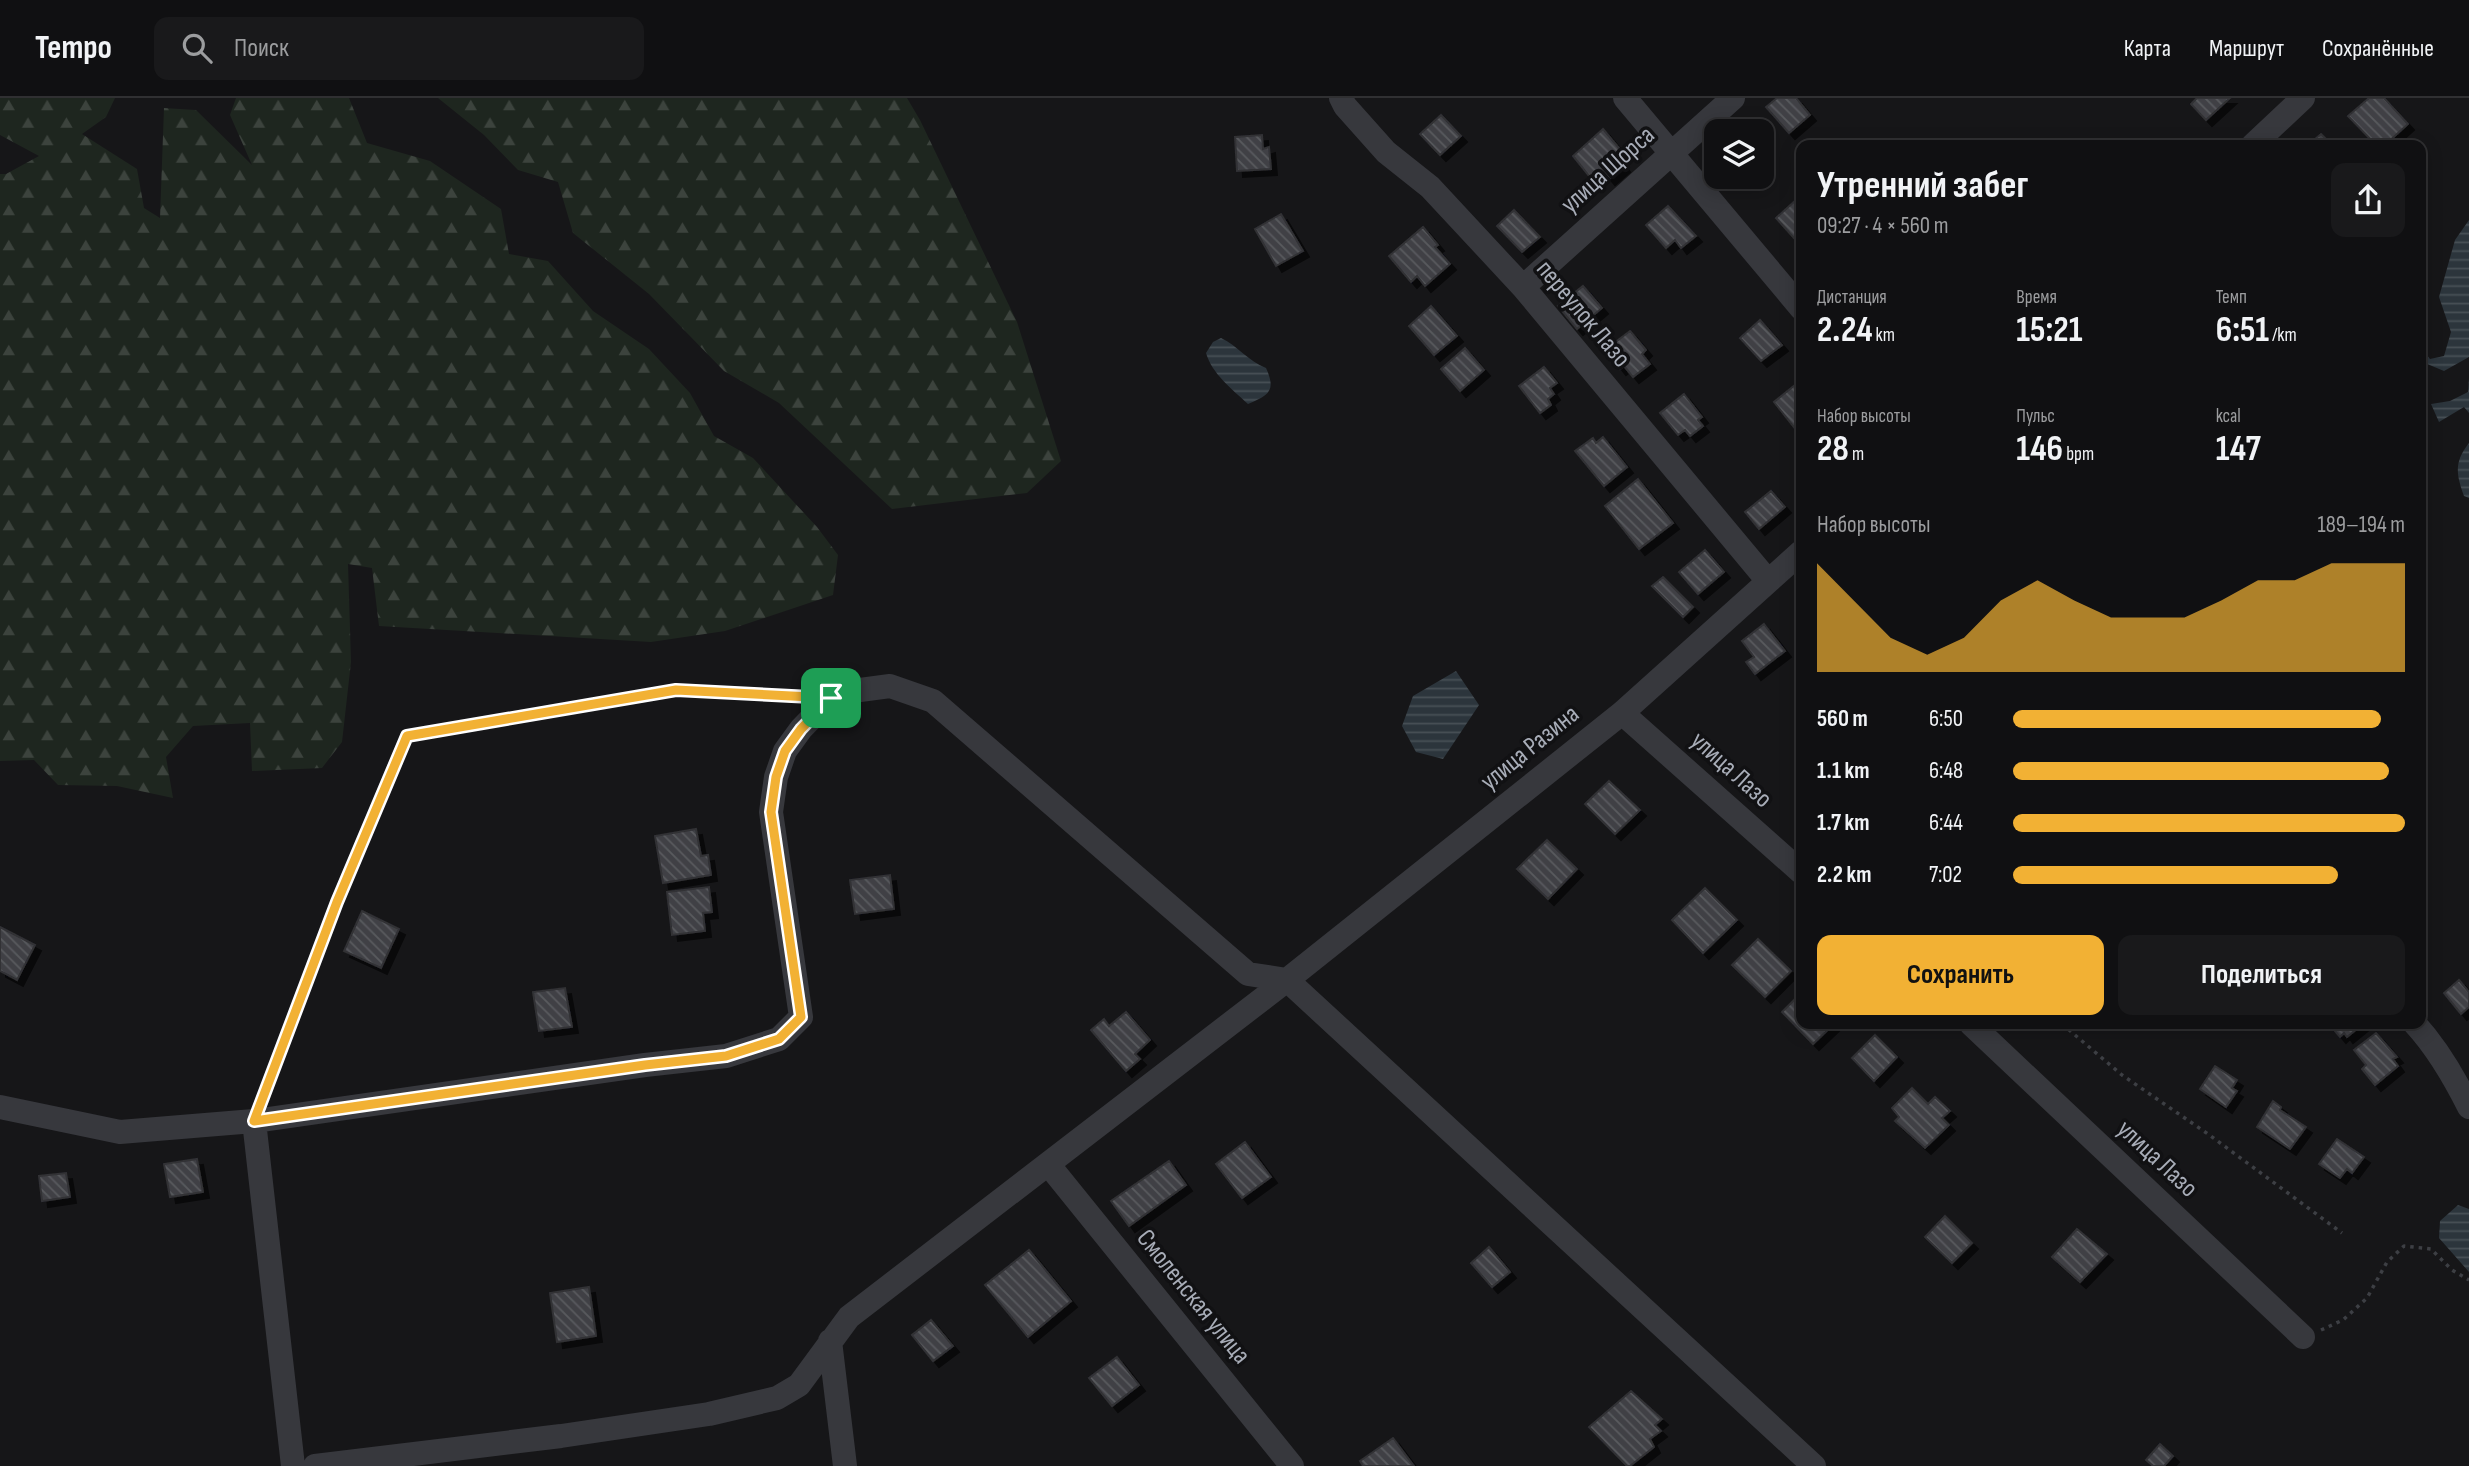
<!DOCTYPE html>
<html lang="ru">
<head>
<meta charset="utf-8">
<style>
	:root { --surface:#101012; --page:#19191b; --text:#f1f3f6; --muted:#9c9d9f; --line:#303032; --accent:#f2b134 }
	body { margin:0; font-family:"Sofia Sans Condensed",sans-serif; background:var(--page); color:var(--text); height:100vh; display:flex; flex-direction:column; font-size:26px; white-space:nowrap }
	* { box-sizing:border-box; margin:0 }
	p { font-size:23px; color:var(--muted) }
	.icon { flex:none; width:38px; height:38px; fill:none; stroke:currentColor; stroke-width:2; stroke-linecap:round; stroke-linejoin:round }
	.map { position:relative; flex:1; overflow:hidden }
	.details { position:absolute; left:1796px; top:42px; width:630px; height:889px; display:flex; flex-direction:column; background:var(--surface); border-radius:14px; box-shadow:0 4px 18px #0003,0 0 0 2px var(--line) }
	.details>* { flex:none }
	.fabs { position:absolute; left:1704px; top:21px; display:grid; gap:14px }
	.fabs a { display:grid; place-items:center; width:70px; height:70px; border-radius:14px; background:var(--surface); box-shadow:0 4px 18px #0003,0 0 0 2px var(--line); font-size:35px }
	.pin { position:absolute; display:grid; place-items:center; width:60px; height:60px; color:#fff; margin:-30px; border-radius:14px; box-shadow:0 4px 10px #0006 }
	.round { display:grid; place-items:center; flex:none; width:74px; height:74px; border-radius:14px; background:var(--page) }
	.head { display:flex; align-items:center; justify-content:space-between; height:119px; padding:0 21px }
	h1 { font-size:38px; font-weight:700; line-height:52px }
	.stats { display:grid; grid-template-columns:repeat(3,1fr); gap:10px; height:119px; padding:7px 21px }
	.stats div { display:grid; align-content:center }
	.stats b { font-size:35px; font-weight:700 }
	.stats small { font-size:19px; font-weight:400 }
	.stats p { font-size:19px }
	.chart { height:196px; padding:14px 21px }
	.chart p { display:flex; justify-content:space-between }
	.chart svg { width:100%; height:126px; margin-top:7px; fill:var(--accent); opacity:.7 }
	.cta { display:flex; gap:14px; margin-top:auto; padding:14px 21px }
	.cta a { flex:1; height:80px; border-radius:14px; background:var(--accent); color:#111; font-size:28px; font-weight:700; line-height:80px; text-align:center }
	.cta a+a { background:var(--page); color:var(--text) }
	ul { padding:0 21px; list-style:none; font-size:23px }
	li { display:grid; grid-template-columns:112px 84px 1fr; align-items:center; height:52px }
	li i { height:18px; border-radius:9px; background:var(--accent) }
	header { display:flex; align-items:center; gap:42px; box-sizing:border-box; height:98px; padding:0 35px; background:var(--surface); border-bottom:2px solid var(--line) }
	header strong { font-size:33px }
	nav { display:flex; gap:38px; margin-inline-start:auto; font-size:24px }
	.search { width:490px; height:63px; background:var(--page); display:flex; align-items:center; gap:18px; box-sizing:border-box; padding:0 24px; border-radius:14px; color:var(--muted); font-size:26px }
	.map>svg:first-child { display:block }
</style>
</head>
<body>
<header>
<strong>Tempo</strong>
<div class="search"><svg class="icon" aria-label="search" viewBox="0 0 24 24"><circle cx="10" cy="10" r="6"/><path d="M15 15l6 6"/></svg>Поиск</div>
<nav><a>Карта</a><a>Маршрут</a><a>Сохранённые</a></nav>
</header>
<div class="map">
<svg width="2469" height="1368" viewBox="0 0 2469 1368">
	<defs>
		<pattern id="forest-firs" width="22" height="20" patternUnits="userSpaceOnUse" patternTransform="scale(1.75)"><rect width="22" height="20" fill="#1e261f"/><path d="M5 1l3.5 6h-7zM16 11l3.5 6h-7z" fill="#3c433d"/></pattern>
		<pattern id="water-rules" width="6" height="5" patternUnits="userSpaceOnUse" patternTransform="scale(1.75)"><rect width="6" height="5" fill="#2c353c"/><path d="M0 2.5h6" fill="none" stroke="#485056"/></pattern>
		<pattern id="building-back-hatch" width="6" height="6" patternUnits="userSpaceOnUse" patternTransform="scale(1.75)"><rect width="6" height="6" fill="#404145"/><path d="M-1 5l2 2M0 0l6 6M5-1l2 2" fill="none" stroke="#595a5e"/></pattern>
		<filter id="shadow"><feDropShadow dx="6" dy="6" stdDeviation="0" flood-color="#0009"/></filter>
	</defs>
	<rect width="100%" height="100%" fill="#161618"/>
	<path fill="url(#forest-firs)" d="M0 0H115L106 19 82 36 137 71 144 110 160 120 164 10 196 12 252 67 230 17 236 0H349L367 45 430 63 501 111 509 156 548 163 593 213 649 251 690 295 714 338 753 360 817 429 838 457 833 497 725 533 651 544 379 528 372 470 348 466 351 564 342 644 322 670 252 673 250 625 193 628 166 659 173 700 117 688 58 687 34 662 0 663V76H6L39 58 0 37Z
		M438 0H907L920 22 1017 224 1061 363 1027 395 892 411 779 305 724 273 649 196 573 135 558 84 518 72 484 37Z"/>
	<path fill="url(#water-rules)" d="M2469 122V259L2444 273 2420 263V249L2430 261 2444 258 2451 234 2439 199 2455 142Z
		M1221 240C1238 248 1248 263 1266 270 1276 292 1270 297 1248 306 1232 291 1212 276 1206 255L1213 244Z
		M2469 280V315L2464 309 2439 324 2431 306 2450 303 2468 294Z
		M2469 345V400L2464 398C2456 376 2454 364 2469 345Z
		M1456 573 1479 607 1443 661 1416 654 1402 628 1413 598Z
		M2458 1107 2469 1111V1174L2439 1140 2440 1123Z"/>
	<path fill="url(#building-back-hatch)" stroke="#303034" stroke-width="2" filter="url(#shadow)" d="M1777 0H1796L1810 17 1789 35 1766 9Z
		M2197 0H2230L2206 22 2191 6Z
		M2369 0H2384L2408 26 2385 47H2376L2348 18Z
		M1441 17 1461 38 1440 57 1420 36Z
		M1603 31 1624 56 1618 60 1624 68 1609 81 1604 75 1594 84 1573 58Z
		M2321 36 2332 47H2308Z
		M1262 37 1263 51 1269 49 1271 71 1237 73 1235 39Z
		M1796 102 1801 108V148L1776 120Z
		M1668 108 1696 138 1681 150 1675 142 1666 150 1646 127Z
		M1514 112 1540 139 1522 154 1497 128Z
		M1281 116 1303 153 1276 168 1255 131Z
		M1423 129 1438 147 1435 149 1450 166 1425 188 1417 178 1411 184 1389 158Z
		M1583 188 1602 210 1577 231 1558 208Z
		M1431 208 1457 238 1434 257 1409 228Z
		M1760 222 1782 247 1761 263 1740 240Z
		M1630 233 1646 252 1642 256 1650 266 1633 279 1624 268 1620 271 1605 252Z
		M1465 250 1484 272 1460 293 1441 271Z
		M1544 269 1557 285 1550 290 1554 296 1548 301 1551 307 1540 315 1519 288Z
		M1801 282V330L1797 333 1774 304Z
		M1684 296 1702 319 1698 322 1703 328 1690 338 1685 332 1678 337 1660 315Z
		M1603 339 1627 369 1604 388 1575 353 1593 340 1596 345Z
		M1638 381 1673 425 1639 451 1605 408Z
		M1771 393 1785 409 1759 431 1745 414Z
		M1705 452 1724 474 1698 496 1679 474Z
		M1663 479 1693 509 1683 519 1652 488Z
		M1764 526 1785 553 1755 576 1746 564 1754 559 1742 543Z
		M1609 683 1640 712 1615 736 1585 706Z
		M696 731 701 758 708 757 711 777 663 785 655 738Z
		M1547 742 1577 771 1548 801 1517 771Z
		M890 777 894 811 855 816 850 782Z
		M709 789 712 814 703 815 705 833 672 837 667 794Z
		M1705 790 1737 822 1703 855 1672 822Z
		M362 813 399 831 381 870 344 853Z
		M0 829 35 847 17 882 0 873Z
		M1758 841 1791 873 1765 899 1732 867Z
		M2459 882 2469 894V909L2461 916 2444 895Z
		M565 890 572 929 539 933 533 894Z
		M1801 895V926H1834L1813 946 1782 914Z
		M1126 914 1150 942 1135 956 1140 961 1126 973 1091 932 1104 921 1109 928Z
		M2329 926H2363L2347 939 2344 935 2340 939Z
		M2376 935 2397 959 2393 961 2398 968 2375 987 2362 971 2366 967 2354 952Z
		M1875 937 1897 959 1874 983 1852 960Z
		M2215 968 2237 982 2232 990 2237 993 2226 1009 2200 991Z
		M1912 990 1928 1006 1935 999 1950 1013 1942 1020 1949 1027 1925 1050 1895 1023 1899 1019 1892 1010Z
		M2273 1003 2281 1009 2280 1012 2306 1029 2290 1051 2257 1029Z
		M2337 1041 2364 1059 2352 1075 2347 1071 2340 1080 2319 1066Z
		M1245 1044 1271 1079 1242 1100 1216 1066Z
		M197 1061 203 1094 170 1099 164 1066Z
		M1169 1063 1186 1087 1129 1128 1111 1103Z
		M66 1075 70 1099 42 1103 39 1078Z
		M1945 1118 1972 1145 1952 1165 1925 1139Z
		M2077 1131 2107 1156 2080 1184 2052 1159Z
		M1489 1149 1510 1174 1492 1189 1471 1165Z
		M1029 1152 1071 1203 1028 1239 985 1187Z
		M589 1189 596 1238 557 1244 550 1195Z
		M931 1222 953 1248 933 1263 912 1237Z
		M1117 1259 1139 1287 1112 1308 1089 1280Z
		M1631 1293 1662 1321 1655 1327 1661 1333 1650 1341 1654 1349 1630 1368H1627L1589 1329Z
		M1393 1340 1414 1368H1363L1360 1363Z
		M2160 1346 2173 1358 2164 1368H2153L2146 1362Z"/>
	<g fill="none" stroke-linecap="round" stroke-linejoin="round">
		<path stroke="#3d3f44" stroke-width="3.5" stroke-dasharray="3.5 5" stroke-linecap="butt" d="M2062 926 2122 977 2208 1036 2342 1135
			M2321 1232 2343 1222 2367 1200 2387 1164 2404 1148 2431 1151 2452 1172 2469 1182"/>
		<path stroke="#37383d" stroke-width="12" d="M254 1023 337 804 407 638 676 592 831 600"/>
		<path stroke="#37383d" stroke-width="24" d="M1341 0 1345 8 1386 54 1430 89 1523 189 1768 483
			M1625 0 1801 210
			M2253 47 2303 0
			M1523 189 1733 0
			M1622 615 1801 774
			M1971 926 2303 1239
			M2415 926C2438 951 2454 979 2469 1009
			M0 1009 120 1034 254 1023 645 967 726 958 779 941 801 919 771 714 776 679 785 653 801 631 831 600 860 592 890 588 933 603 1248 876 1287 882 1814 1368
			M254 1023 293 1368
			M1048 1066 1292 1368
			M830 1243 845 1368
			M315 1368 561 1338 709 1316 777 1300 799 1287 849 1219 1287 882 1622 615 1801 454"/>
	</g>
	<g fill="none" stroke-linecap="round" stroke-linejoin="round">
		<g stroke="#fff" stroke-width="14">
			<path id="route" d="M676 592 831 600 801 631 785 653 776 679 771 714 801 919 779 941 726 958 645 967 254 1023 337 804 407 638Z"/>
		</g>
		<use href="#route" stroke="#f2b134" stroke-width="9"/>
	</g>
	<g text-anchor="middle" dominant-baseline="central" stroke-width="7" stroke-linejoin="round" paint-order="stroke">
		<g font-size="26" fill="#a8adb8" stroke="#111113">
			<text transform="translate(1608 72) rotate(-42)">улица Щорса</text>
			<text transform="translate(1583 216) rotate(50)">переулок Лазо</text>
			<text transform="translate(1530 650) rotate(-39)">улица Разина</text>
			<text transform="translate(1731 672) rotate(42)">улица Лазо</text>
			<text transform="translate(2157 1061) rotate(43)">улица Лазо</text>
			<text transform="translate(1193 1199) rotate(51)">Смоленская улица</text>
		</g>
	</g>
</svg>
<div class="fabs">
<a><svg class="icon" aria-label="layers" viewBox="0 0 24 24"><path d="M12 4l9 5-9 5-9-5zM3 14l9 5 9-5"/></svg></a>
</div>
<div class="pin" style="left:831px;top:600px;background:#1e9e55"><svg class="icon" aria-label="arrive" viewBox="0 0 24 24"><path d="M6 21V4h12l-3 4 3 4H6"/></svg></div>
<section class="details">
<div class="head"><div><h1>Утренний забег</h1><p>09:27 · 4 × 560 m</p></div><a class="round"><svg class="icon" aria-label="share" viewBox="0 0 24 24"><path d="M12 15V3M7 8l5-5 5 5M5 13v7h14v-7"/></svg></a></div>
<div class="stats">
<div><p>Дистанция</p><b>2.24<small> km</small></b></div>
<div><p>Время</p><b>15:21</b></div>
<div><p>Темп</p><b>6:51<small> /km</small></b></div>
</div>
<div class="stats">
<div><p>Набор высоты</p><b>28<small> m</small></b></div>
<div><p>Пульс</p><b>146<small> bpm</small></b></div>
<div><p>kcal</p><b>147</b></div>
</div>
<div class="chart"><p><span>Набор высоты</span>189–194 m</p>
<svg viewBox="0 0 160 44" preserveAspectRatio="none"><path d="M0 44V6L10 19L20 32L30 38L40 32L50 19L60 12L70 19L80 25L90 25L100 25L110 19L120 12L130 12L140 6L150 6L160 6V44z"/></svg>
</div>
<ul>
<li><b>560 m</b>6:50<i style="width:94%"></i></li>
<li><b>1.1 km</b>6:48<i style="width:96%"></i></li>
<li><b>1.7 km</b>6:44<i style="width:100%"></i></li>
<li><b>2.2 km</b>7:02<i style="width:83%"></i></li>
</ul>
<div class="cta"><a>Сохранить</a><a>Поделиться</a></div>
</section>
</div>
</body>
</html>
